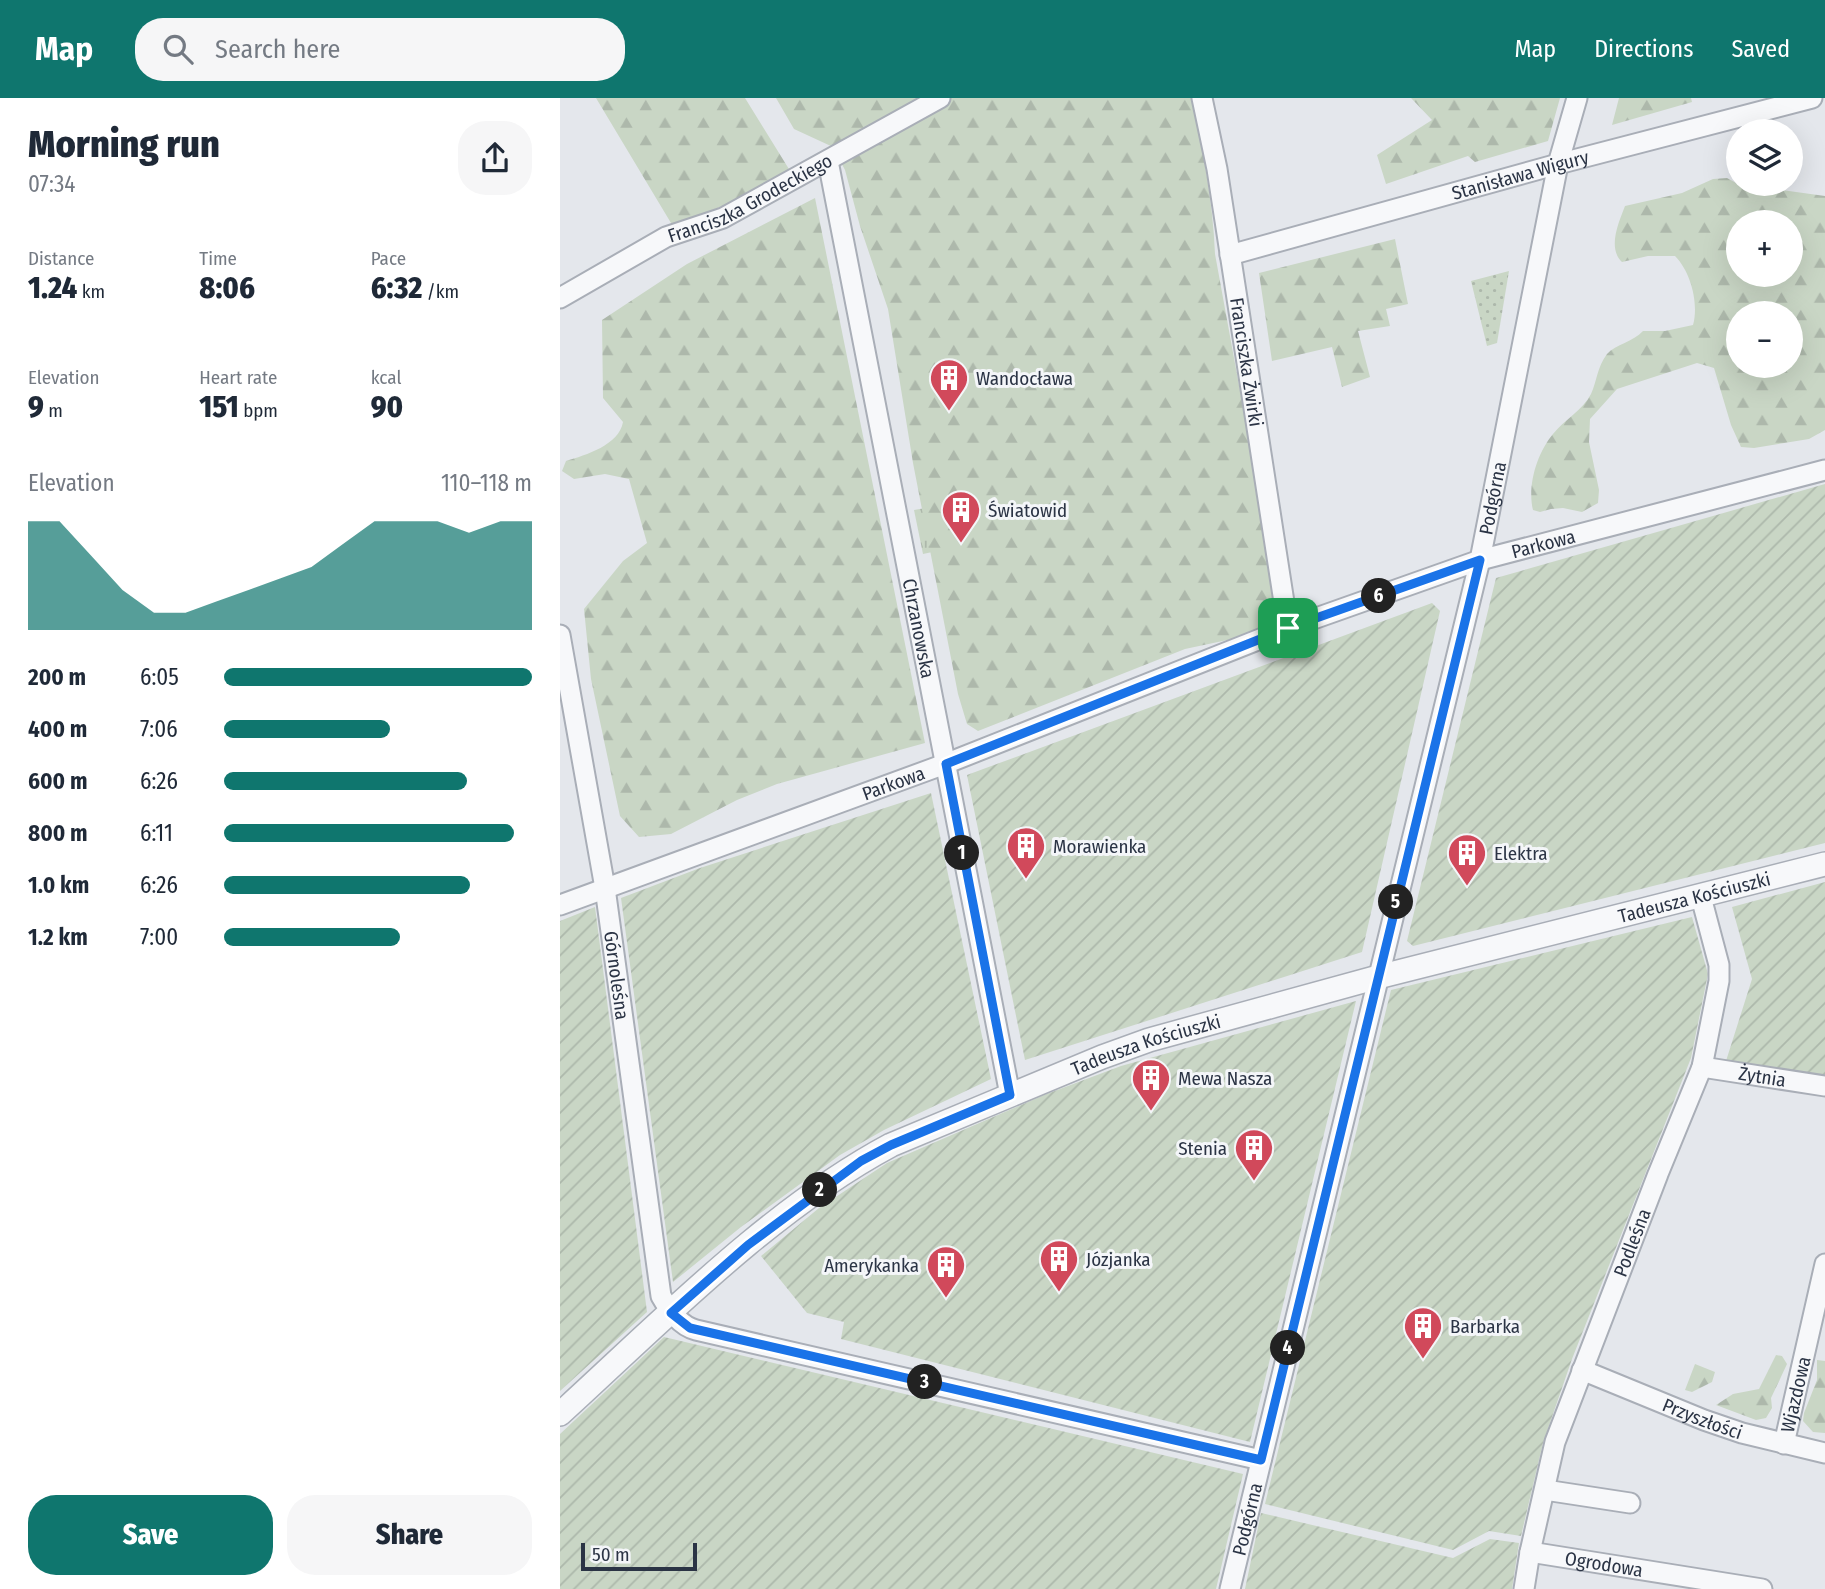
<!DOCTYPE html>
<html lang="en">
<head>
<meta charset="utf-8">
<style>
	:root { --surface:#fff; --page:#f6f6f7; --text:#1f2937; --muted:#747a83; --accent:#0f766e }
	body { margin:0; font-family:"Fira Sans Condensed",sans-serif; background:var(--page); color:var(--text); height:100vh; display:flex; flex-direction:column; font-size:26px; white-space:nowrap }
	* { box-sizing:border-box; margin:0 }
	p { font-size:23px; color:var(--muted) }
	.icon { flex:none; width:38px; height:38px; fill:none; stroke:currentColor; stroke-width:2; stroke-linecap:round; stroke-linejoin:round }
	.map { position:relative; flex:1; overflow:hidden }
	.drawer { display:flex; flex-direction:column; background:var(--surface); width:560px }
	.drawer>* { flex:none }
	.fabs { position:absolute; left:1166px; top:21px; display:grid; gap:14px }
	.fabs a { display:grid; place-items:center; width:77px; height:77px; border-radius:50%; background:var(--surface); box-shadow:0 7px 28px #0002; font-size:35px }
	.scale { position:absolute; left:21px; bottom:18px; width:116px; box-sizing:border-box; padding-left:7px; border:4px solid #2b3445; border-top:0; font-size:19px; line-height:24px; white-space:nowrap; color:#2b3445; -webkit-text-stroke:5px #f4f6f9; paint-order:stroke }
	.pin { position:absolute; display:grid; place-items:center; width:60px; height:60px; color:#fff; margin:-30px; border-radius:14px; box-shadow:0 4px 10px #0006 }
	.km { position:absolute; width:35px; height:35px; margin:-18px; border-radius:50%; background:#222; color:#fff; font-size:19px; line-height:35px; text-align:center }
	.round { display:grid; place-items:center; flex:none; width:74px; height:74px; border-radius:28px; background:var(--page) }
	.summary { display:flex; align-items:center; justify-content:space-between; height:119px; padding:0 28px }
	h1 { font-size:38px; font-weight:800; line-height:52px }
	.stats { display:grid; grid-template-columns:repeat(3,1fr); gap:10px; height:119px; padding:7px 28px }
	.stats div { display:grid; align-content:center }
	.stats b { font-size:30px; font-weight:800 }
	.stats small { font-size:19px; font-weight:400 }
	.stats p { font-size:19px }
	.chart { height:196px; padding:14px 28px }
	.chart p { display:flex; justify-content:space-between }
	.chart svg { width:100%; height:126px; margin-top:7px; fill:var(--accent); opacity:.7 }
	.cta { display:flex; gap:14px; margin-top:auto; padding:14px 28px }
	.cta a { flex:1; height:80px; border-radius:28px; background:var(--accent); color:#fff; font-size:28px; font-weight:800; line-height:80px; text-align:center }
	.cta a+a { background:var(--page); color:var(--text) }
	ul { padding:0 28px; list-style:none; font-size:23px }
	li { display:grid; grid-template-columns:112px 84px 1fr; align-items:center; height:52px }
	li i { height:18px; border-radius:9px; background:var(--accent) }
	header { display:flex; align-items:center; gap:42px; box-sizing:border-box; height:98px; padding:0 35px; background:var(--accent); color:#fff }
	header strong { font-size:33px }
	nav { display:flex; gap:38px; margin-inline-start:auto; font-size:24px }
	.search { width:490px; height:63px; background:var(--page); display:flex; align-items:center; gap:18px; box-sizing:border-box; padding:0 24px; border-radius:28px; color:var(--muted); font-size:26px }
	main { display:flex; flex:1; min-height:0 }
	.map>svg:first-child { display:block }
</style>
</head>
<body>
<header>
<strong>Map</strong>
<div class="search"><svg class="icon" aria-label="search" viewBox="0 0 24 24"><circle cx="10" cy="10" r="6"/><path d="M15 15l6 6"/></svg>Search here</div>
<nav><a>Map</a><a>Directions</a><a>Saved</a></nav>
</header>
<main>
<section class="drawer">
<div class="summary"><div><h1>Morning run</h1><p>07:34</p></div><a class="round"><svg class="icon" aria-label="share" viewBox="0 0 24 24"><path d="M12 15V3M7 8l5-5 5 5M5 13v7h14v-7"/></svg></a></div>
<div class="stats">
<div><p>Distance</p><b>1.24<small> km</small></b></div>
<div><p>Time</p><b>8:06</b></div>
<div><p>Pace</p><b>6:32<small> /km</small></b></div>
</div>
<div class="stats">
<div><p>Elevation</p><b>9<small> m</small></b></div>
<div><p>Heart rate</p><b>151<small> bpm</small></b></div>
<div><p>kcal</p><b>90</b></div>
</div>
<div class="chart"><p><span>Elevation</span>110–118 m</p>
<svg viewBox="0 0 160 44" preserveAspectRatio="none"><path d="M0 44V6L10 6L20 18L30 30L40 38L50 38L60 34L70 30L80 26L90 22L100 14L110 6L120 6L130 6L140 10L150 6L160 6V44z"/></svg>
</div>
<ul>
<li><b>200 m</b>6:05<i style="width:100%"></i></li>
<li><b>400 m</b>7:06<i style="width:54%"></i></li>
<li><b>600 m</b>6:26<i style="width:79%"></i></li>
<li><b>800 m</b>6:11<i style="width:94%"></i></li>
<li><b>1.0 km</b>6:26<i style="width:80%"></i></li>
<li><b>1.2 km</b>7:00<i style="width:57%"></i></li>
</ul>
<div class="cta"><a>Save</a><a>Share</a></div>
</section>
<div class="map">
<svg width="1265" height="1491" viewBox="0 0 1265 1491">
	<defs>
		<pattern id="grass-tufts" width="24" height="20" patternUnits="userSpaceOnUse" patternTransform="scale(1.75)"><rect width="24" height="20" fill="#c9d6c5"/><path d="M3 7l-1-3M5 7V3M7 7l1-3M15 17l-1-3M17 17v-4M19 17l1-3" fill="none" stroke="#adb8ab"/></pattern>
		<pattern id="forest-firs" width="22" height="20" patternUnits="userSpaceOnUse" patternTransform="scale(1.75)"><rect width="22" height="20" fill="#c9d6c5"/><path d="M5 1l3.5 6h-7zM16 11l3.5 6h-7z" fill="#adb8ab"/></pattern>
		<pattern id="park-dots" width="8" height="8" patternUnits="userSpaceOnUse" patternTransform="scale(1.75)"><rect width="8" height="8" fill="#c9d6c5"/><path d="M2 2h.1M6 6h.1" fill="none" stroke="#adb8ab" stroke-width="1.8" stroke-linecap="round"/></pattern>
		<pattern id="garden-furrows" width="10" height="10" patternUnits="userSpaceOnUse" patternTransform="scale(1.75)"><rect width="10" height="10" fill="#c9d6c5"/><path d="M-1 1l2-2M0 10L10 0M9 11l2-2" fill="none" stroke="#adb8ab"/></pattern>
	</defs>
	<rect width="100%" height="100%" fill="#e4e7ec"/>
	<path fill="url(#grass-tufts)" d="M418 401 377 453 363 456 354 412Z"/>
	<path fill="url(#forest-firs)" fill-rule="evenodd" d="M36 0H185L232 76 114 130Z
		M216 0H631C643 52 653 103 655 156L706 435 714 519 709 530 691 537 625 551 418 633 407 626 398 596 353 365 328 211 300 128 285 72 273 49 234 31Z
		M851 0H1000L988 43 915 64 908 58 826 86 817 57 872 22Z
		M1059 0H1131L1132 4 1052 27Z
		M1167 80 1178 86 1265 98V332L1249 341 1194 350 1181 349 1171 327 1154 270 1137 265 1057 291 1030 321 1029 344 1039 392 1038 405 1022 414 1003 410 991 411 980 414 973 412C967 388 977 355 993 336 1004 322 1023 312 1031 296 1037 283 1037 269 1047 256 1056 246 1073 244 1083 233H1105L1133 227C1139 206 1131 174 1115 158H1088L1062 164C1047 150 1059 124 1065 108L1122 95 1153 81ZM1178 124H1230V177H1178ZM1178 215H1230V268H1178Z
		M255 100 365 645 217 686 177 702 111 736 79 739 60 718 31 581 24 511 63 463 87 445 69 381 45 376 14 381 2 373 6 363C26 357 59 347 63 324L43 300 42 222 127 166Z
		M835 141 848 206 826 211 830 228 798 233 810 279 782 289 772 249 712 263 699 175Z
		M1216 1257 1222 1258 1227 1266 1211 1300 1212 1310 1206 1320 1196 1322 1156 1307 1173 1296 1199 1291Z
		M1257 1262 1265 1263V1335L1253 1334 1243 1323 1244 1315 1257 1282Z
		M1135 1266 1155 1274 1152 1284 1132 1294 1125 1292Z"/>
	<path fill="url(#park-dots)" d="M949 173 937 245 927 248 911 183Z"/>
	<path fill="url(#garden-furrows)" d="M1265 386V745L853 848 847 843 936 480Z
		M872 505 880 513 802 854 465 962 407 677Z
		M371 695 431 981 324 1032 280 1057 181 1129 113 1184 61 800 140 770Z
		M1265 784V977L1166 963 1192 881 1172 809Z
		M35 809 87 1214 0 1293V823Z
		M1132 819 1148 876 1131 960 1012 1261 983 1345 961 1438 929 1433 893 1452 705 1406 831 892Z
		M796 903 690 1344 281 1241 284 1224 247 1215 201 1158 259 1110 327 1065 484 997 561 968Z
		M104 1239 683 1376 656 1491H0V1336Z
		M701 1415 893 1460 930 1441 959 1445 952 1491H685Z"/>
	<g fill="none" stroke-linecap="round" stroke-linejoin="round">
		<g stroke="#a9aeb7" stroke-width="23">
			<g id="minor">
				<path id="s1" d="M642 0 657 71 728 530"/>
				<path id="s2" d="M268 63 450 997"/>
				<path id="s3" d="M670 157 998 66 1252 0"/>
				<path id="s4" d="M0 200 106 139 163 120 380 0"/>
				<path id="s5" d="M0 537 45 790 101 1198C109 1212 120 1228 136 1232L701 1362"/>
				<path id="s6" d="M0 807 385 666 728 530 920 462 1265 372"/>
				<path id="s7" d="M1142 969 1265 988"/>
				<path id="s8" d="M1022 1272 1144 1322 1182 1335 1265 1355"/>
				<path id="s9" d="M1224 1346 1265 1166"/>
				<path d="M985 1392 1070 1405"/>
				<path id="s10" d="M970 1454 1202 1491"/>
				<path id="s11" d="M670 1491 920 462 998 66 1017 0"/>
				<path id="s12" d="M964 1491 970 1454 995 1344 1098 1076 1142 969 1159 883V867L1141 799"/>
			</g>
		</g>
		<g stroke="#a9aeb7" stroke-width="26">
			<g id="tertiary">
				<path id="s13" d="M0 1316C101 1224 211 1111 331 1047L542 959 589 942 818 879 1265 766"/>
			</g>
		</g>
		<use href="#minor" stroke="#f7f8fa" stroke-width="19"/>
		<use href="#tertiary" stroke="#f7f8fa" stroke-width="23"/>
	</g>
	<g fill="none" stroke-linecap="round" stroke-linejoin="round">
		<g stroke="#fff" stroke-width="14">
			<path id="route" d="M920 462 701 1362 130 1230 111 1215 188 1147 301 1063 331 1047 450 997 386 666 728 530Z"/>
		</g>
		<use href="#route" stroke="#1a73e8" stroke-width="9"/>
	</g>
	<defs>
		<g id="building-pin" transform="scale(2.0125)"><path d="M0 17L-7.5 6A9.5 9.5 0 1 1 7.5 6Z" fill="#d1495b" stroke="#f4f6f9"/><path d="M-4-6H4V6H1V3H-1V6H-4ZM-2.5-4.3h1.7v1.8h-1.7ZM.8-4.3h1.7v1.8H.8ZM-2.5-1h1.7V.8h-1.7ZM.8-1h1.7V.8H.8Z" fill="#fff"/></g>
	</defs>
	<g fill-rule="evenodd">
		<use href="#building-pin" x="389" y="280"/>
		<use href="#building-pin" x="401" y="412"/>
		<use href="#building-pin" x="466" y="748"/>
		<use href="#building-pin" x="907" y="755"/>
		<use href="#building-pin" x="591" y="980"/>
		<use href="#building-pin" x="694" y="1050"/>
		<use href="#building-pin" x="499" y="1161"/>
		<use href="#building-pin" x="386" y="1167"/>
		<use href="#building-pin" x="863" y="1228"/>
	</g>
	<g text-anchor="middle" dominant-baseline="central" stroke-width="6" stroke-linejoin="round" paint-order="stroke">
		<g font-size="19" fill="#2b3445" stroke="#f4f6f9">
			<text stroke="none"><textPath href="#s3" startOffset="301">Stanisława Wigury</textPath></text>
			<text stroke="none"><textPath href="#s4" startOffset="215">Franciszka Grodeckiego</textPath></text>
			<text stroke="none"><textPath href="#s1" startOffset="268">Franciszka Żwirki</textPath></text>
			<text stroke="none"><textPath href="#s11" startOffset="1122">Podgórna</textPath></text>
			<text stroke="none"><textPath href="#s6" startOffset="1048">Parkowa</textPath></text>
			<text stroke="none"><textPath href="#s2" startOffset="476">Chrzanowska</textPath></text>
			<text stroke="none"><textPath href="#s6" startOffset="355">Parkowa</textPath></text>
			<text stroke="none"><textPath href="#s13" startOffset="1270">Tadeusza Kościuszki</textPath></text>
			<text stroke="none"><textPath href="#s5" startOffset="345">Górnoleśna</textPath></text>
			<text stroke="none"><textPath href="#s13" startOffset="702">Tadeusza Kościuszki</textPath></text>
			<text stroke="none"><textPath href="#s7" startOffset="61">Żytnia</textPath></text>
			<text stroke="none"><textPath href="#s12" startOffset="364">Podleśna</textPath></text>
			<text stroke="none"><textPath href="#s9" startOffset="51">Wjazdowa</textPath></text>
			<text stroke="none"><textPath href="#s8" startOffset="130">Przyszłości</textPath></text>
			<text stroke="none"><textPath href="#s11" startOffset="72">Podgórna</textPath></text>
			<text stroke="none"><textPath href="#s10" startOffset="75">Ogrodowa</textPath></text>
		</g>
		<g font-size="19" fill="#2b3445" stroke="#f4f6f9" text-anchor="start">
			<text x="416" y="280">Wandocława</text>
			<text x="428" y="412">Światowid</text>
			<text x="493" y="748">Morawienka</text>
			<text x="934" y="755">Elektra</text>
			<text x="618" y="980">Mewa Nasza</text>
			<text x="667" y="1050" text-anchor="end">Stenia</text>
			<text x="526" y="1161">Józjanka</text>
			<text x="359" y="1167" text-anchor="end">Amerykanka</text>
			<text x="890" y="1228">Barbarka</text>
		</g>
	</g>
</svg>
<div class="fabs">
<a><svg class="icon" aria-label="layers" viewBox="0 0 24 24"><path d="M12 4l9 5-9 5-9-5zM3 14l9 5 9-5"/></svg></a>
<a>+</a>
<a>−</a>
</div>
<div class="scale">50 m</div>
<div class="pin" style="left:728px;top:530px;background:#1e9e55"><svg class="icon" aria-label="arrive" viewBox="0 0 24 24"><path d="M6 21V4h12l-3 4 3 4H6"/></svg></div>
<b class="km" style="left:402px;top:755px">1</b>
<b class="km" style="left:260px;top:1092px">2</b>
<b class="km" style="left:365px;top:1284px">3</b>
<b class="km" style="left:728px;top:1250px">4</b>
<b class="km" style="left:836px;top:804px">5</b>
<b class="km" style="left:819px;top:498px">6</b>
</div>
</main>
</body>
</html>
